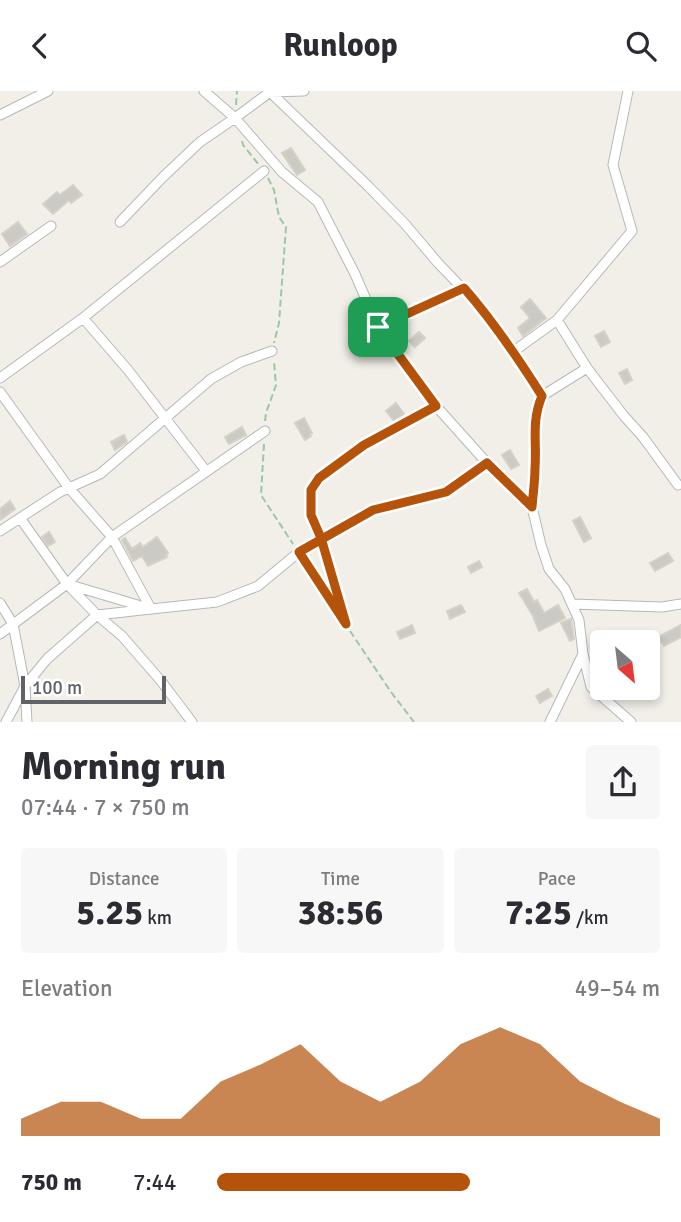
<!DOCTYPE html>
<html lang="en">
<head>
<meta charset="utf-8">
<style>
	:root { --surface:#fff; --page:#f7f7f7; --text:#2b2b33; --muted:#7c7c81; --accent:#b45309 }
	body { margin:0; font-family:Signika,sans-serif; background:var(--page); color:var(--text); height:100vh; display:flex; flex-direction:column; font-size:26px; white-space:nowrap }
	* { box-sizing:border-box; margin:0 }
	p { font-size:23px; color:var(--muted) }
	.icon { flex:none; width:38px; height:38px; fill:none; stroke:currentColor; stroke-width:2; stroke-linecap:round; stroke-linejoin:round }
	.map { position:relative; height:631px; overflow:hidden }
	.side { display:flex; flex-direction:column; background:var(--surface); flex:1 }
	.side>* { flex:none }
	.needle { width:46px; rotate:152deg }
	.tools { position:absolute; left:590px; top:539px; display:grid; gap:14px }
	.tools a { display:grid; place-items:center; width:70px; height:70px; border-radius:7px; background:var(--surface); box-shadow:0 4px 10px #0003; font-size:35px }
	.scale { position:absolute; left:21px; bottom:18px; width:145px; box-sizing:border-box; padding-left:7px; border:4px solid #5f6368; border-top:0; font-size:19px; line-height:24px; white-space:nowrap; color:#5f6368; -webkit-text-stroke:5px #fff; paint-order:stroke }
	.pin { position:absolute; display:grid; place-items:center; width:60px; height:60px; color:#fff; margin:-30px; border-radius:14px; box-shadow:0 4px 10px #0006 }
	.round { display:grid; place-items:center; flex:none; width:74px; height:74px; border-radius:7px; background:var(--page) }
	.overview { display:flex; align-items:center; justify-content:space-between; height:119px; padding:0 21px }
	h1 { font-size:38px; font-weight:700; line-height:52px }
	.figures { display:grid; grid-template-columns:repeat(3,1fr); gap:10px; height:119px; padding:7px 21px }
	.figures div { display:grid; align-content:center; border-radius:7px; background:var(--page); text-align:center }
	.figures b { font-size:35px; font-weight:700 }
	.figures small { font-size:19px; font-weight:400 }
	.figures p { font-size:19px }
	.chart { height:196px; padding:14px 21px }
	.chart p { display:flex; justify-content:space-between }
	.chart svg { width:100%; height:126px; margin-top:7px; fill:var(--accent); opacity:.7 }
	ul { padding:0 21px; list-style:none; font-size:23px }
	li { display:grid; grid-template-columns:112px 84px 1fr; align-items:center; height:52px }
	li i { height:18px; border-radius:9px; background:var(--accent) }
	header { display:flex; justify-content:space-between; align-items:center; height:91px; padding:0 21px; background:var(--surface); font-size:32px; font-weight:700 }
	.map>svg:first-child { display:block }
</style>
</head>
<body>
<header><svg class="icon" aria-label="back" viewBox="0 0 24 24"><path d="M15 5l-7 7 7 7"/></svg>Runloop<svg class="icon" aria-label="search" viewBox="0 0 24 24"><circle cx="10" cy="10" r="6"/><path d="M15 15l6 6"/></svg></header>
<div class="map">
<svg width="681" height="631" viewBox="0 0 681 631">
	<rect width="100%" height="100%" fill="#f1efe8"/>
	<path fill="#cccac5" stroke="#d6d1c6" stroke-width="2" d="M291 57 305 79 297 84 282 62Z
		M73 94 82 104 71 112 69 109 53 123 43 113 57 101 60 104Z
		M18 131 27 143 10 155 2 143Z
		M530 208 546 227 523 245 518 237 530 227 521 216Z
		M604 240 610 251 601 256 595 245Z
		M419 241 425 247 415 256 409 250Z
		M627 278 632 289 625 293 619 282Z
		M396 312 404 323 394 330 386 320Z
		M304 327 312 342 310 343 311 345 305 349 295 332Z
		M242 336 246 344 229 353 225 346Z
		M124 344 127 351 115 359 111 351Z
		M510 359 519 374 511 378 502 364Z
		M10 410 15 418 0 429V418Z
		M580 426 591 447 584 451 573 430Z
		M49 441 55 451 48 455 42 446Z
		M157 446 168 462 166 464 167 466 148 475 142 465 133 470 122 449 125 447 132 458 140 452 143 456Z
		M668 462 673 470 655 480 650 472Z
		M479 470 482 476 471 482 468 476Z
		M527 498 534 511 537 509 544 522 558 514 565 527 539 540 534 528H535L519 502Z
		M461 514 465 521 450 528 447 520Z
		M571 528 574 548 570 550 561 532Z
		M412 534 415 542 400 548 397 541Z
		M681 534V546L664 555 658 546Z
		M548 598 552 605 540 612 536 605Z"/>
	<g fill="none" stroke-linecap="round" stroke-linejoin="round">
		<g stroke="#b5b8bc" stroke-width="11">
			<path id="minor" d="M204 0 235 27 270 1 304 0
				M270 1 368 95 405 133 438 172 486 222 514 260 542 305
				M0 24 48 0
				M120 131 163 86 200 51 235 27 282 81 318 111 355 183 378 236 436 315 364 354 319 387 311 399V424L321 447 346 533
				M0 171 51 135
				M83 227 128 279 206 380
				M557 229 587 277 624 325 643 346 678 394
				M378 236 464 197
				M514 260 557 229 632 140 613 74 628 0
				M0 287 83 227 264 80
				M0 301 69 397 112 446 151 518 97 524 47 568 25 595 6 631
				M436 315 487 372 532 416
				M20 427 67 493 97 524 122 545 161 590 192 631
				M0 440 60 401 100 383 211 288 241 271 272 260
				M67 493 112 446 265 340
				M0 512 13 533 25 595 27 631
				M572 513 662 516 681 513
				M0 543 67 493 151 518 217 511 258 495 299 461 373 419 446 401 487 372
				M583 563 591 596 631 631
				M550 631 583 563 579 529 565 498 549 478 541 454 532 416 535 374 534 344 538 314 542 305 587 277"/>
		</g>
		<path stroke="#9cc7a9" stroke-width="2" stroke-dasharray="7 3.5" stroke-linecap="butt" d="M236 14 237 0
			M242 50 243 54 259 74
			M268 87 274 99 279 126 286 136 279 232 274 252
			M265 330 266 322 276 294 274 271
			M264 353 261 404 293 453
			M304 469 328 506
			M350 540 391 601 414 631"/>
		<use href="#minor" stroke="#fff" stroke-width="9"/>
	</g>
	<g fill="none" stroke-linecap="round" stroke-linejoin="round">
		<g stroke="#fff" stroke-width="14">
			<path id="route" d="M378 236 436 315 364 354 319 387 311 399V424L321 447 346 533 299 461 373 419 446 401 487 372 532 416C533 403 535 390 535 377 537 351 531 331 542 305 518 267 494 231 464 197L378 236"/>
		</g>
		<use href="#route" stroke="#b45309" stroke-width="9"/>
	</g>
</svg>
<div class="tools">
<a><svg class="needle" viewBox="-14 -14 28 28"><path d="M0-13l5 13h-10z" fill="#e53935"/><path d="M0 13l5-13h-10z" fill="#7c7c81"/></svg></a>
</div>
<div class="scale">100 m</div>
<div class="pin" style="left:378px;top:236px;background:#1e9e55"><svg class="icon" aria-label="arrive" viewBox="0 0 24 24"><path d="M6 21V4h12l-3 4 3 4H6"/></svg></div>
</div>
<section class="side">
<div class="overview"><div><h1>Morning run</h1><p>07:44 · 7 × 750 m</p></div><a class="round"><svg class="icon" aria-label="share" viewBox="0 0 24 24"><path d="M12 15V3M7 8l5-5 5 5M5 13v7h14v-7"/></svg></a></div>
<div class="figures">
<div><p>Distance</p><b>5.25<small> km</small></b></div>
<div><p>Time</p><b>38:56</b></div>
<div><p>Pace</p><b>7:25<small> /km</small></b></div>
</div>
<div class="chart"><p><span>Elevation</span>49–54 m</p>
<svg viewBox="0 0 160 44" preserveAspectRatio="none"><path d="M0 44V38L10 32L20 32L30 38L40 38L50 25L60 19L70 12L80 25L90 32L100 25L110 12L120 6L130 12L140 25L150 32L160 38V44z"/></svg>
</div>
<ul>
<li><b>750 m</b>7:44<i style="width:57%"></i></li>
</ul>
</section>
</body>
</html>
